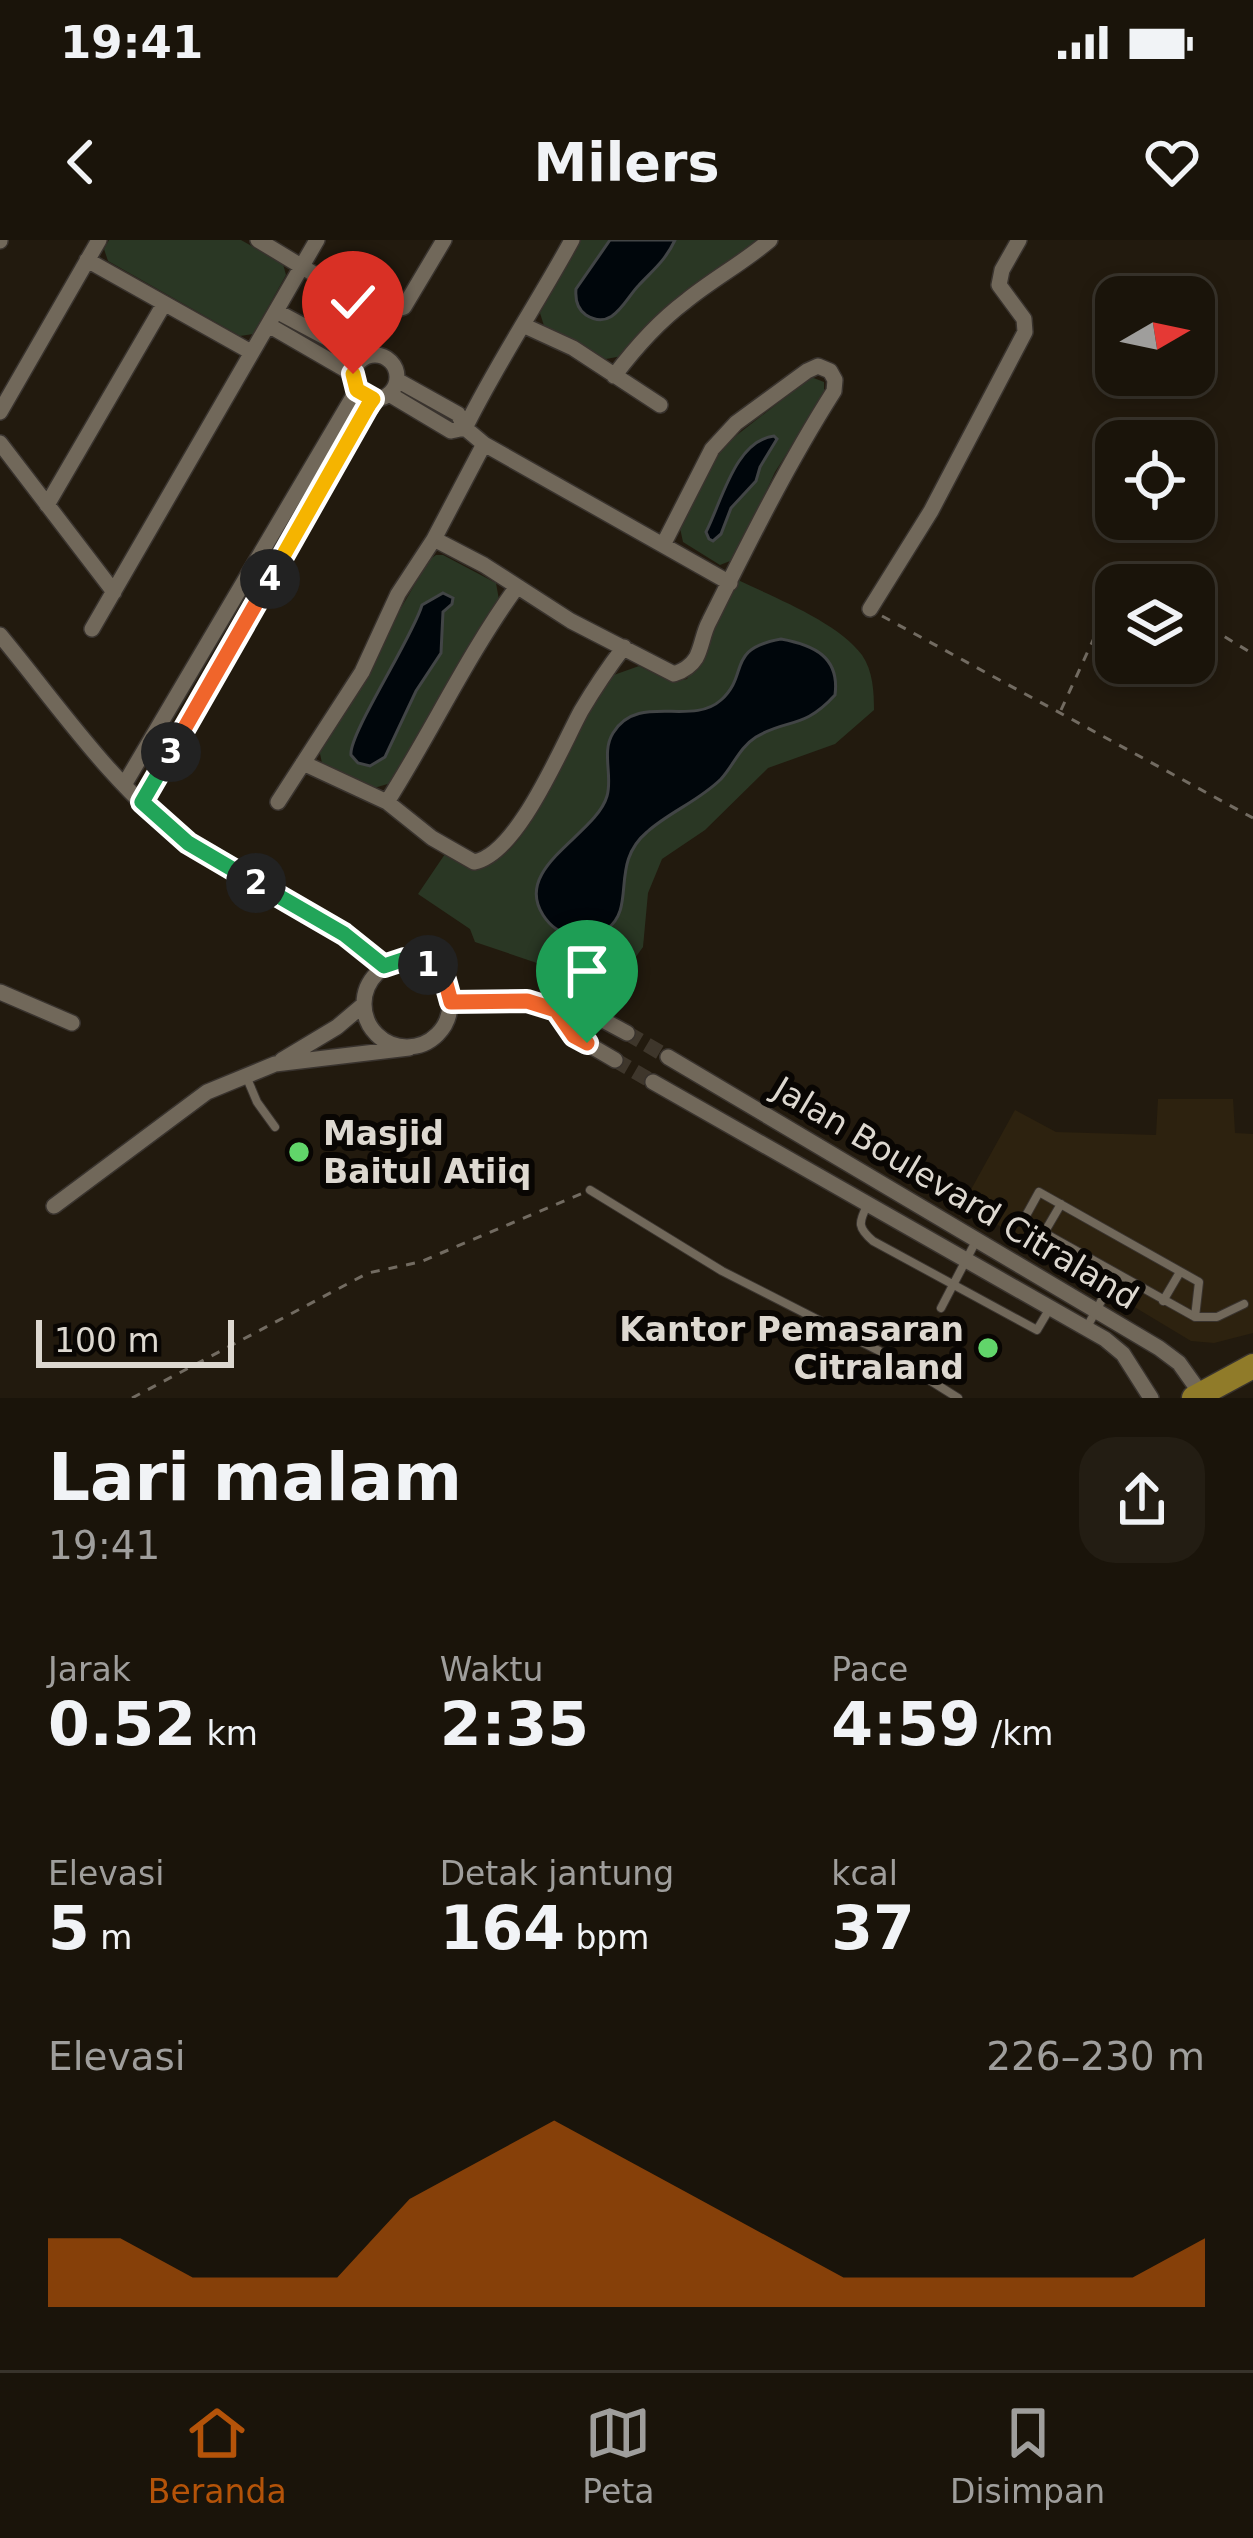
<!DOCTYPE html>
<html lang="id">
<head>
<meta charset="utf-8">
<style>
	:root { --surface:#1a140a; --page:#231d13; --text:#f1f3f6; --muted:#9f9e9c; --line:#38332b; --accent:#b45309 }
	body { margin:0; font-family:"DejaVu Sans",sans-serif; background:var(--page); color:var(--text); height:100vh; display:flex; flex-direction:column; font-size:45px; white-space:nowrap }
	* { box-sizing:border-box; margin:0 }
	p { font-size:39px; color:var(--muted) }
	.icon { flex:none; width:66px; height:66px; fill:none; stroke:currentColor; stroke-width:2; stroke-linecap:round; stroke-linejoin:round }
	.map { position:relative; height:1158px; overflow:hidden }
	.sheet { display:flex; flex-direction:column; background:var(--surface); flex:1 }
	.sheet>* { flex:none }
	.needle { width:78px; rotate:81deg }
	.controls { position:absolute; left:1095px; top:36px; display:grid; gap:24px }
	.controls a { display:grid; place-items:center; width:120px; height:120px; border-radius:24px; background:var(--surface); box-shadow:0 6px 18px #0003,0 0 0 3px var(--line); font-size:60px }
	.scale { position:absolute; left:36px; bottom:30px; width:198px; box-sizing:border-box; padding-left:12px; border:6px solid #ddd8d0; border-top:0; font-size:33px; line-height:42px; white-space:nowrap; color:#ddd8d0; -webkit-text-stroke:9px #090603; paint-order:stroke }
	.pin { position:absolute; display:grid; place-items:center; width:102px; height:102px; color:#fff; margin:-123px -51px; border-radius:50% 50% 50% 0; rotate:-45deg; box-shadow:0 0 12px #0007 }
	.pin .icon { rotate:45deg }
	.km { position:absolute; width:60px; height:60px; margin:-30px; border-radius:50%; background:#222; color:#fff; font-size:33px; line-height:60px; text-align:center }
	.round { display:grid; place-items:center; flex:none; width:126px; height:126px; border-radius:36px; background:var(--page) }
	.headline { display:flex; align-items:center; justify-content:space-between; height:204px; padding:0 48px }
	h1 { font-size:66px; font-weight:700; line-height:90px }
	.figures { display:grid; grid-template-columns:repeat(3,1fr); gap:18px; height:204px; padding:12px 48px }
	.figures div { display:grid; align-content:center }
	.figures b { font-size:60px; font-weight:700 }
	.figures small { font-size:33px; font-weight:400 }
	.figures p { font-size:33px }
	.chart { height:336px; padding:24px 48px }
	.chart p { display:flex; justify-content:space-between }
	.chart svg { width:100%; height:216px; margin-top:12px; fill:var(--accent); opacity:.7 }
	.status { display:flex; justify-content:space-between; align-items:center; height:84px; padding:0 60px; background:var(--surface); direction:ltr }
	.status svg { height:33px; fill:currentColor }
	header { display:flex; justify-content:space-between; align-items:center; height:156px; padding:0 48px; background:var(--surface); font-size:54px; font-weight:700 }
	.tab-bar { display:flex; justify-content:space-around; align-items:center; height:168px; border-top:3px solid var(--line); background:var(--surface); font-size:33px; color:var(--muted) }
	.tab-bar a { display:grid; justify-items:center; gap:6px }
	.tab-bar .active { color:var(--accent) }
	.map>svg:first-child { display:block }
</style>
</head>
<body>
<div class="status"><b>19:41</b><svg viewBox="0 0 49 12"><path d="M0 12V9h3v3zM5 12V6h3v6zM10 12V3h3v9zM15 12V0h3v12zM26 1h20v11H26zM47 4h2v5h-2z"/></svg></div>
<header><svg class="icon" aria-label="back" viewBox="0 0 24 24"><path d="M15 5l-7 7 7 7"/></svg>Milers<svg class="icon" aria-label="heart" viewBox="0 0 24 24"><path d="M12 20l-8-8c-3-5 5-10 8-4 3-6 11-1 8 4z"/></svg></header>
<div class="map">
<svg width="1253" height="1158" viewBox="0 0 1253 1158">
	<rect width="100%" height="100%" fill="#221a0e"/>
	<path fill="#2d220f" d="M1158 859H1233L1235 893 1253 894V1093L1214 1103 1191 1101 963 964 1015 870 1056 892 1156 895Z"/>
	<path fill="#2a3724" d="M109 0H241L283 24 286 35 253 94 240 96 108 21 104 9Z
		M579 0H760L658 77 622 116 606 119 545 89 540 73Z
		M811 137 824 142V155L775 232 735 319 720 325 683 302 680 288 723 206Z
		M436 315H443L496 343 499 360 391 543 374 548 322 523 319 509 429 320Z
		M738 340C773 357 838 382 862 415 873 431 874 452 874 470L835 504 768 528 705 590 662 619 648 653 643 707 622 736 596 743 475 702 470 689 418 654 445 614 477 628C536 621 572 477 611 436L639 426 672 442 687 439Z"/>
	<path fill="#00060b" stroke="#424546" stroke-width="3" d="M610 0H675C665 21 654 29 639 45 625 59 613 92 586 75 577 69 575 60 576 49Z
		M774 196 777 199 760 227 756 241 731 268 721 294 713 301 709 299 706 292C722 261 735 201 774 196Z
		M443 353 453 358 452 364 443 372 441 413 416 451 385 517 370 526 358 523 351 515C348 495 413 397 422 365Z
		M781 399C814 405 840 417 835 455 803 490 788 478 756 497 740 507 733 526 721 539 699 561 669 572 647 592 609 624 637 667 607 689 598 695 582 697 572 695 559 693 550 686 543 675 512 627 596 595 607 556 613 536 601 512 613 493 638 452 691 487 721 460 750 434 725 409 781 399Z"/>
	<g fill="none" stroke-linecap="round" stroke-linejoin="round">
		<path stroke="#3e362b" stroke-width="15" stroke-dasharray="15 8" stroke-linecap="butt" d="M627 793 668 817
			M615 820 653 842"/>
		<g stroke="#39332e" stroke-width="10">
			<path id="service" d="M246 836 257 862 275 887
				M590 950 722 1031 899 1121 958 1158
				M1039 952 1199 1042 1195 1077 1023 981Z
				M867 966C858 983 858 988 873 1001L1037 1090 1050 1068
				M1044 993 1061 964
				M1163 1061 1180 1032
				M941 1068 976 1001
				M1195 1077H1217L1244 1064
				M1087 1087 1116 1034"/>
		</g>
		<g stroke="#39332e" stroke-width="18">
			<path id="minor" d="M258 0 380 74 404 67 444 0
				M0 1V0
				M87 20 251 112
				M276 71 364 118
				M270 86 353 134
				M525 86 573 108 660 165
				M353 137a22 22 0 1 1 44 0a22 22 0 1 1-44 0Z
				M614 136C635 108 658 82 686 61 713 39 743 23 770 0
				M397 140 458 174 465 188 484 204 730 343
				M389 154 451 191 465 188
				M0 172 99 0
				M465 188C497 123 537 64 572 0
				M0 203 114 352
				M47 265 164 64
				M434 299 484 325 571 381 674 434C683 431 691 426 696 418 702 407 703 393 709 382 748 304 787 225 834 151L835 140 830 131 818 126 807 131 736 183 712 209 663 305
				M870 369 931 271 1025 92 1024 79 999 45 1002 30 1019 0
				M92 389 317 0
				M0 395C58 465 113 547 187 602 249 648 321 675 384 726
				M303 523 387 562 432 598 474 622C517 615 561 508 581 471 594 449 608 428 624 407
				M124 545 357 150
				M142 562 373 159
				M278 562 362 432 398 354 434 299 484 204
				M387 562C432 491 467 416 516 348
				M364 764a43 43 0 1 1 86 0a43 43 0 1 1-86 0Z
				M0 752 72 783
				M451 762 527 761 556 769 584 770 627 793
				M556 769 574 796 615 820
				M668 817 1159 1108 1179 1123 1204 1158
				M282 820 337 787 363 765
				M653 842 1105 1099 1123 1114 1151 1158
				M54 966 207 852 275 824 409 808"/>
		</g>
		<g stroke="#39332e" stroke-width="27">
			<path id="trunk" d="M1194 1158 1253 1126"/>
		</g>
		<path stroke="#726b61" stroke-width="3" stroke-dasharray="9 9" stroke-linecap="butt" d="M882 376 1253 578
			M1194 378 1253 414
			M1061 470 1116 350
			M132 1158 368 1033 420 1022 583 953"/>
		<use href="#service" stroke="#71685a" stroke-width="8"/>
		<use href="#minor" stroke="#71685a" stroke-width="15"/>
		<use href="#trunk" stroke="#907b29" stroke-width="24"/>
	</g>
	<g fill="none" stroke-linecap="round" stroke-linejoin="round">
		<g stroke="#fff" stroke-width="24">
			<path id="split-1" d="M428 725 445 740 451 762 527 761 556 770 574 796 587 803"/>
		</g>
		<g stroke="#fff" stroke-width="24">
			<path id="split-2" d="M256 643 344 694 384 726 405 719 428 725"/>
		</g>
		<g stroke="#fff" stroke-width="24">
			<path id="split-3" d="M171 512 142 562 188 603 256 643"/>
		</g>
		<g stroke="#fff" stroke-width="24">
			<path id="split-4" d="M171 512 270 339"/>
		</g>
		<g stroke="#fff" stroke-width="24">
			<path id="split-5" d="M270 339 368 166"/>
		</g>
		<g stroke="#fff" stroke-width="24">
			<path id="split-6" d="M353 134 357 150 373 159 368 166"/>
		</g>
		<use href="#split-1" stroke="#f0652b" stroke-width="15"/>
		<use href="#split-2" stroke="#22a559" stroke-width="15"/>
		<use href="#split-3" stroke="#22a559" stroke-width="15"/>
		<use href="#split-4" stroke="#f0652b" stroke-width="15"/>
		<use href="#split-5" stroke="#f5b400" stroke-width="15"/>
		<use href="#split-6" stroke="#f5b400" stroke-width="15"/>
	</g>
	<g fill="#61d56a" stroke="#090603" stroke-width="4.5">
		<circle cx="299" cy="912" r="12"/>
		<circle cx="988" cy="1108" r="12"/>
	</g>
	<g text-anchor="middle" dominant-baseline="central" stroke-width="12" stroke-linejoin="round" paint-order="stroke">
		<g font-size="33" font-weight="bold" fill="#ddd8d0" stroke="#090603" text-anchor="start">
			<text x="323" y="893">Masjid<tspan x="323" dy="38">Baitul Atiiq</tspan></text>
			<text x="964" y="1089" text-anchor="end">Kantor Pemasaran<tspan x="964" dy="38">Citraland</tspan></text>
		</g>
		<g font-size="33" fill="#ddd8d0" stroke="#090603">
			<text transform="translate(956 953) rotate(31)">Jalan Boulevard Citraland</text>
		</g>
	</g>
</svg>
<div class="controls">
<a><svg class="needle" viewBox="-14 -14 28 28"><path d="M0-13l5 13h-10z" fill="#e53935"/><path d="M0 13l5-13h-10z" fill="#9f9e9c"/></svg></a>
<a><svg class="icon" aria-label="locate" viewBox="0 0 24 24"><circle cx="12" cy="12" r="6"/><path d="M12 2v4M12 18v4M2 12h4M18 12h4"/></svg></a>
<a><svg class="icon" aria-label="layers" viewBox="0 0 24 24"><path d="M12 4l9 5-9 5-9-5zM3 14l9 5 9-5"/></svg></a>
</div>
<div class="scale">100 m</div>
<div class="pin" style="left:587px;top:803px;background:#1e9e55"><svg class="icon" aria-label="arrive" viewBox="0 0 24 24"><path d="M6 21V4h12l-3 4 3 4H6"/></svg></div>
<div class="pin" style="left:353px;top:134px;background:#d93025"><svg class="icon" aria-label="check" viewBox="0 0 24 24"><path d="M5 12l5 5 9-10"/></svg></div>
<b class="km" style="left:428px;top:725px">1</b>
<b class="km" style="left:256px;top:643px">2</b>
<b class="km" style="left:171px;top:512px">3</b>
<b class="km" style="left:270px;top:339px">4</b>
</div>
<section class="sheet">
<div class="headline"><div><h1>Lari malam</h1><p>19:41</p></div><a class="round"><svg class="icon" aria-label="share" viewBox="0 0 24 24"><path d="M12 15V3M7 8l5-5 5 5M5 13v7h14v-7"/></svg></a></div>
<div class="figures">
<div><p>Jarak</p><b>0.52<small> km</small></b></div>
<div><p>Waktu</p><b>2:35</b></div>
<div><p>Pace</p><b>4:59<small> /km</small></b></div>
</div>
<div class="figures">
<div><p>Elevasi</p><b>5<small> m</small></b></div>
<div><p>Detak jantung</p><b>164<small> bpm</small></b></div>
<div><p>kcal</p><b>37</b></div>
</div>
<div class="chart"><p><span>Elevasi</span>226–230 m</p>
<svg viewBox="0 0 160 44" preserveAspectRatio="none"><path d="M0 44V30L10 30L20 38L30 38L40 38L50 22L60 14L70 6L80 14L90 22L100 30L110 38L120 38L130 38L140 38L150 38L160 30V44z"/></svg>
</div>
</section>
<nav class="tab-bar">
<a class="active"><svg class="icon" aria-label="home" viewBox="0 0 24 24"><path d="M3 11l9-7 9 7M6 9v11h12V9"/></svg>Beranda</a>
<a><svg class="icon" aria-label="map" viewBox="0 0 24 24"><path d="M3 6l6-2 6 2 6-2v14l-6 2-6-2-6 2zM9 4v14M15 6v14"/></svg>Peta</a>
<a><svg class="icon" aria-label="saved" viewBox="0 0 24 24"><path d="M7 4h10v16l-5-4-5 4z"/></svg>Disimpan</a>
</nav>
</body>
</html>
